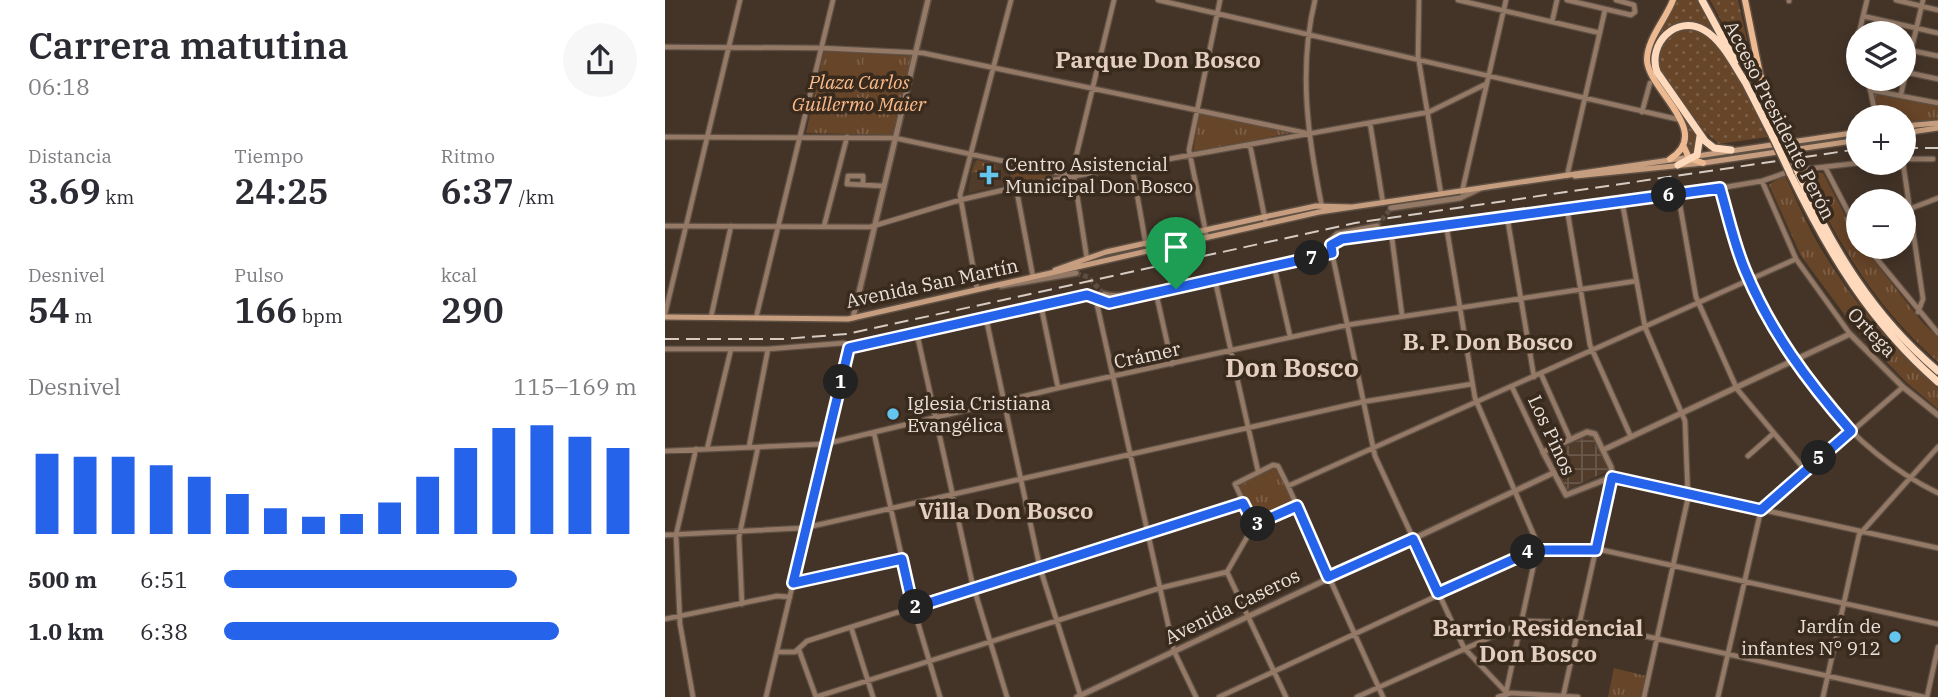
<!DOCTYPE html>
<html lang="es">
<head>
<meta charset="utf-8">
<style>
	:root { --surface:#fff; --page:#f7f7f7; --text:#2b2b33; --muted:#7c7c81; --accent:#2563eb }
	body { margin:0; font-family:"IBM Plex Serif",serif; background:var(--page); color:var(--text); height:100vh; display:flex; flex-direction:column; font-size:26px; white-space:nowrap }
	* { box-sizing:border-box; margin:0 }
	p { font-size:23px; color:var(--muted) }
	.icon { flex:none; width:38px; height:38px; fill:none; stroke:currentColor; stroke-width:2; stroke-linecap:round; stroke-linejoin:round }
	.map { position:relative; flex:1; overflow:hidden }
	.panel { display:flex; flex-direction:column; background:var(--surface); width:665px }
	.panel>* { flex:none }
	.fabs { position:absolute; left:1181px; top:21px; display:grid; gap:14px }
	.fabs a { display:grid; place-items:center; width:70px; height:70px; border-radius:50%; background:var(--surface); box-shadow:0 4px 18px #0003; font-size:35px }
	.pin { position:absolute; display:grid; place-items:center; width:60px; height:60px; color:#fff; margin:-72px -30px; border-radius:50% 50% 50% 0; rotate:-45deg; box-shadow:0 0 7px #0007 }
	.pin .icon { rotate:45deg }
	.km { position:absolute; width:35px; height:35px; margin:-18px; border-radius:50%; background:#222; color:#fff; font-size:19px; line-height:35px; text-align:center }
	.round { display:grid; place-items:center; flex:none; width:74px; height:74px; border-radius:37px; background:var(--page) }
	.summary { display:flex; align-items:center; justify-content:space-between; height:119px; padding:0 28px }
	h1 { font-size:38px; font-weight:600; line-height:52px }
	.metrics { display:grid; grid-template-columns:repeat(3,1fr); gap:10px; height:119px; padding:7px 28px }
	.metrics div { display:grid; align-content:center }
	.metrics b { font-size:35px; font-weight:600 }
	.metrics small { font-size:19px; font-weight:400 }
	.metrics p { font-size:19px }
	.chart { height:196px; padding:14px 28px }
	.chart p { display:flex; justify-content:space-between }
	.chart svg { width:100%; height:126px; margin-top:7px; stroke:var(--accent); stroke-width:6 }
	ul { padding:0 28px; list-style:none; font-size:23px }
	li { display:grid; grid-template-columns:112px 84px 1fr; align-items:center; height:52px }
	li i { height:18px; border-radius:9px; background:var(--accent) }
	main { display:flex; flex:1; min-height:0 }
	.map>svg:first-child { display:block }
</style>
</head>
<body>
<main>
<section class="panel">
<div class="summary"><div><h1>Carrera matutina</h1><p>06:18</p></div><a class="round"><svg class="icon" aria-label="share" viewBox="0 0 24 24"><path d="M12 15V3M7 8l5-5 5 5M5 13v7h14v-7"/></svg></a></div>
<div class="metrics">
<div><p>Distancia</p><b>3.69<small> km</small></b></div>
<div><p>Tiempo</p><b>24:25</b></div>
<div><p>Ritmo</p><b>6:37<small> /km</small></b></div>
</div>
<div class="metrics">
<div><p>Desnivel</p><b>54<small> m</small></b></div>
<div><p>Pulso</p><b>166<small> bpm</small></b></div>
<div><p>kcal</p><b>290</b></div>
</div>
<div class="chart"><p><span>Desnivel</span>115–169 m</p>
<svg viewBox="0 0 160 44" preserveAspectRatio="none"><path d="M5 44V16M15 44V17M25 44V17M35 44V20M45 44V24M55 44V30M65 44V35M75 44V38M85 44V37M95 44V33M105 44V24M115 44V14M125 44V7M135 44V6M145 44V10M155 44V14"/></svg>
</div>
<ul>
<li><b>500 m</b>6:51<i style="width:71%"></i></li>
<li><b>1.0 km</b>6:38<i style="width:81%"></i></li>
</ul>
</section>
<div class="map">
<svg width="1273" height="697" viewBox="0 0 1273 697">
	<defs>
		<pattern id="industrial-grid" width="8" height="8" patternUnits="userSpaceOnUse" patternTransform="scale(1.75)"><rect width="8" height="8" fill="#513c2c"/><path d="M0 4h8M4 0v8" fill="none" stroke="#6a584a"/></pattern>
		<pattern id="grass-dots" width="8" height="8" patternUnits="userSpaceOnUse" patternTransform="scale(1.75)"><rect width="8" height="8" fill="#674529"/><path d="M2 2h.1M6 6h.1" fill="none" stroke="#7d6047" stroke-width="1.8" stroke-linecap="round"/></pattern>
		<pattern id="park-tufts" width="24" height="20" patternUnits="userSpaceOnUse" patternTransform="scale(1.75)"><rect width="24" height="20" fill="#674529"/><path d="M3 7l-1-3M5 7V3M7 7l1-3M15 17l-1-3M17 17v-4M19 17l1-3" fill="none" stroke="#7d6047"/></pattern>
	</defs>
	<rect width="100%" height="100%" fill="#443428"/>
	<path fill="#513c2c" d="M312 160 342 166 346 184 303 193 308 162Z"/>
	<path fill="url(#industrial-grid)" d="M926 435 943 471 901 490 885 454Z"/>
	<path fill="url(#grass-dots)" d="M1010 0H1034L1056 41 1039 26 1004 30 987 62 1033 136 1031 153 1024 154 1019 120 991 80 984 55Z
		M1045 0H1073L1083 44 1071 48Z
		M1020 28C1060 30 1087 105 1102 137L1054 144 1041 133 997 75C986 52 999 37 1020 28Z
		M312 160 330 164 331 174 334 173 335 178 319 181 317 171 306 173Z"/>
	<path fill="url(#park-tufts)" d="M159 51 247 56 227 135 141 133Z
		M1212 92 1273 106V119L1239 124V117H1215L1209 95Z
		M534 113 625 130V133L528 153Z
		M343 164 397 175 347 184Z
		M1138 171 1158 173 1193 240 1194 247H1198L1258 323 1273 337V362C1209 305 1176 247 1138 171Z
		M1119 174C1131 198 1141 224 1155 247 1186 299 1227 348 1273 388V409L1242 383 1191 330 1136 256 1104 185Z
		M611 465 632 506 589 525 571 482Z
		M949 668 981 676 976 697H943Z"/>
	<path fill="#674529" d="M199 55 225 58 222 94 196 92Z"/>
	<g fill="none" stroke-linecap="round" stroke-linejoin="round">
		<path stroke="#5d4e43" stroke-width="5" stroke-dasharray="5 2.5" stroke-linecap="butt" d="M712 226 726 208
			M411 273 423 277 439 294"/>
		<g stroke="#5f5044" stroke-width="7">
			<path id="minor" d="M493 0 1016 120
				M650 0C633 69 643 138 657 207
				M754 0 753 56 776 194
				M793 0 935 33
				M902 0 966 15 970 12 969 5 951 0
				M1124 0V1
				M1231 0 1273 10
				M1198 16 1273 33
				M887 22 892 0
				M1194 33 1202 0
				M0 47 156 48 258 53 641 133
				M1239 49 1273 56
				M1240 72 1273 79
				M1203 79 1211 117
				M1205 90 1273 103
				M1236 94 1258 0
				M977 112 985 83
				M705 123 718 203
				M0 137 230 138 403 175
				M585 145 601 224
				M1239 159H1268
				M1238 163 1258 299 1253 312
				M467 166 481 245
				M1160 167 1194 233
				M1132 170 1194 163
				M902 176 940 10
				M1097 181 1131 259 1185 334
				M198 184V176H183L182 184 218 186
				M351 187 368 277
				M1055 188C1063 215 1069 244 1080 270 1117 360 1184 450 1273 493
				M797 192 841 0
				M1013 194 1031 297 1072 389 1140 470
				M957 201 980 327 1020 421 1023 498 979 697
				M902 209 925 345 966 437
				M1239 211 1273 198
				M842 216 869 377
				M781 224 810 398 873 545 840 697
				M0 226 205 227 295 200 360 185 764 112 821 84
				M159 226 182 137
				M726 231 737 315
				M542 238 524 150 555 0
				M667 244 677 239 726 231 1055 188 1097 181 1123 172
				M1202 247 1273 333
				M667 253 710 456 799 648 841 692
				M422 259 408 169 449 0
				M609 266 625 336
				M550 280 593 471
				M312 289 295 195 346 0
				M431 300 509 651 531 697
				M443 303 491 293 507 364
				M376 306 393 388
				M0 314 75 0
				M46 317 66 226
				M91 318 168 0
				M321 318 375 568 416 697
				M252 334 307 582 342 697
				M0 349H103L179 343 188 348 422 295 444 303
				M876 374 905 439
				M847 387 878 452
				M209 433 247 603 275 697
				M84 447 103 349
				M42 449 66 349
				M0 451 160 444 393 388 682 325 971 281
				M1083 456 1109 433
				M623 486 1131 259
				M589 525 632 506
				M0 535 139 528 697 402 807 384
				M128 583 237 559
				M77 604 74 537 93 447
				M0 619 112 596 125 597
				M186 627 208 697
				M134 650 151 697 495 588 562 572
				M112 652H130L142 641 578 503
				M28 697 15 624 11 535 31 449
				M101 697 184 347
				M554 697 873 549 937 550 1273 624
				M621 697 562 572 589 525 570 484 608 465 613 466 623 486 718 697
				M692 697 862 621 920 623 1259 697
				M833 697 846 693 913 697
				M898 697 947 477 1273 548
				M1053 697 1096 510 1238 387
				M1158 697 1194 535 1273 447
				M1262 697 1273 647"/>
		</g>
		<g stroke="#5f5044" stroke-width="8">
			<path id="tertiary" d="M726 208 795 198 814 189
				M336 286 411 273
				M491 293 667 253V239L672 234 712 226
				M439 294C457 300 484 287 504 288
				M188 318 263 0
				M922 432 930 434 946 467 947 477 901 495 878 452Z
				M938 450 1185 334 1238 387 1273 415
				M412 697 888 473"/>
		</g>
		<g stroke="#5f5044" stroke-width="8">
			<path id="secondary" d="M1239 126 1273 123
				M1239 133 1273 128
				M910 176 1038 163 1194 140
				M390 270 441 252 599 217 651 206 686 207
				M0 317 183 319 654 212 1194 132"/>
		</g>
		<g stroke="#5f5044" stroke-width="9">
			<path id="primary" d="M1080 0 1095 74 1118 136
				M1018 145 1024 158 1038 163
				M1005 159C1049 132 983 90 982 60 982 39 1001 19 1008 0"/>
		</g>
		<g stroke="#5f5044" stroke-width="10">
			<path id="motorway" d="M1037 0 1070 61
				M1078 78 1108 137
				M1066 150 1049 148 1040 141 992 72C982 44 1011 14 1039 30 1057 40 1069 65 1080 82
				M1013 165 1032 155 1035 136
				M1133 172C1166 247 1209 317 1273 371
				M1125 173C1163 252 1206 324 1273 382"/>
		</g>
		<use href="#minor" stroke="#937966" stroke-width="4.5"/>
		<use href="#tertiary" stroke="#937966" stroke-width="5"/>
		<use href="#secondary" stroke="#c69d7e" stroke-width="5"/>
		<use href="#primary" stroke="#edb990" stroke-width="6"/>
		<use href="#motorway" stroke="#ffd9bc" stroke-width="7"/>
		<path stroke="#d5cbc2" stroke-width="2" stroke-dasharray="14 7" stroke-linecap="butt" d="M1239 148H1273
			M0 339H118L182 334 690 223 1194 149"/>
		<g stroke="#5f5044" stroke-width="10" stroke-linecap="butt">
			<path id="motorway-bridge" d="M1118 136 1133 172
				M1108 137 1125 173"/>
		</g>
		<use href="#motorway-bridge" stroke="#ffd9bc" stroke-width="7"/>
	</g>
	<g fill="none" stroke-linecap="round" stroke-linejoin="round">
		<g stroke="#fff" stroke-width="14">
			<path id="route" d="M1055 188C1063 215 1069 244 1080 270 1105 331 1143 382 1186 431L1096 510 947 477 931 550H869L773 593 748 539 663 577 632 506 589 525 578 503 248 608 237 559 128 583 184 348 422 295 444 303 667 253 666 245 677 239Z"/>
		</g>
		<use href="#route" stroke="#2563eb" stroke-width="9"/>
	</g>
	<g fill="#64c5ee" stroke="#392a1e" stroke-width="2.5">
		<path d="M320.5 164.5h7v7h7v7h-7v7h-7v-7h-7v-7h7z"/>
		<circle cx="228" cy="414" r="7"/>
		<circle cx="1230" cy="637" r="7"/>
	</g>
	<g text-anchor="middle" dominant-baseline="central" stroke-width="7" stroke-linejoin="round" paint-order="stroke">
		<g font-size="19" font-style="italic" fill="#fdbc89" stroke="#392a1e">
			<text x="194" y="82">Plaza Carlos<tspan x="194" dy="22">Guillermo Maier</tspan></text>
		</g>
		<g font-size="19" fill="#ebe1d9" stroke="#392a1e">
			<text transform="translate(1115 120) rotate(63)">Acceso Presidente Perón</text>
			<text transform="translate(267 283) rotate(-12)">Avenida San Martín</text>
			<text transform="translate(1207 332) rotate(46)">Ortega</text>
			<text transform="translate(482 355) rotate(-12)">Crámer</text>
			<text transform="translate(887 435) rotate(65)">Los Pinos</text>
			<text transform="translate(567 606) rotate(-26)">Avenida Caseros</text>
		</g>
		<g font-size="19" fill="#ebe1d9" stroke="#392a1e" text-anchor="start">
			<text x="340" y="164">Centro Asistencial<tspan x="340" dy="22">Municipal Don Bosco</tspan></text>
			<text x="242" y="403">Iglesia Cristiana<tspan x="242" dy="22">Evangélica</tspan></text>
			<text x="1216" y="626" text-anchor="end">Jardín de<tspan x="1216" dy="22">infantes N° 912</tspan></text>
		</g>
		<g font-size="23" font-weight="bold" fill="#e3cebf" stroke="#392a1e">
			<text x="493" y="59">Parque Don Bosco</text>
			<text x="823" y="341">B. P. Don Bosco</text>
			<text x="341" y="510">Villa Don Bosco</text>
			<text x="873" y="627">Barrio Residencial<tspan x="873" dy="26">Don Bosco</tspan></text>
		</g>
		<g font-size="26" font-weight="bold" fill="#e3cebf" stroke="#392a1e">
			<text x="627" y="367">Don Bosco</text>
		</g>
	</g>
</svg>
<div class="fabs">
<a><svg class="icon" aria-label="layers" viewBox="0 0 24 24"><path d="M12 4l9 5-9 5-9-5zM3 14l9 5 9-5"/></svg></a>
<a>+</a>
<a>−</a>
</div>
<div class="pin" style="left:511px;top:289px;background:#1e9e55"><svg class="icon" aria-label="arrive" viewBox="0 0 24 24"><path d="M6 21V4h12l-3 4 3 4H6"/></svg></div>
<b class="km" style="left:176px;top:382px">1</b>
<b class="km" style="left:251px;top:607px">2</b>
<b class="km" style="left:593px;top:524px">3</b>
<b class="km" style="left:863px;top:552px">4</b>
<b class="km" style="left:1154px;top:458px">5</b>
<b class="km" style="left:1004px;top:195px">6</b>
<b class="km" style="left:647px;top:258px">7</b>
</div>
</main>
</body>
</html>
